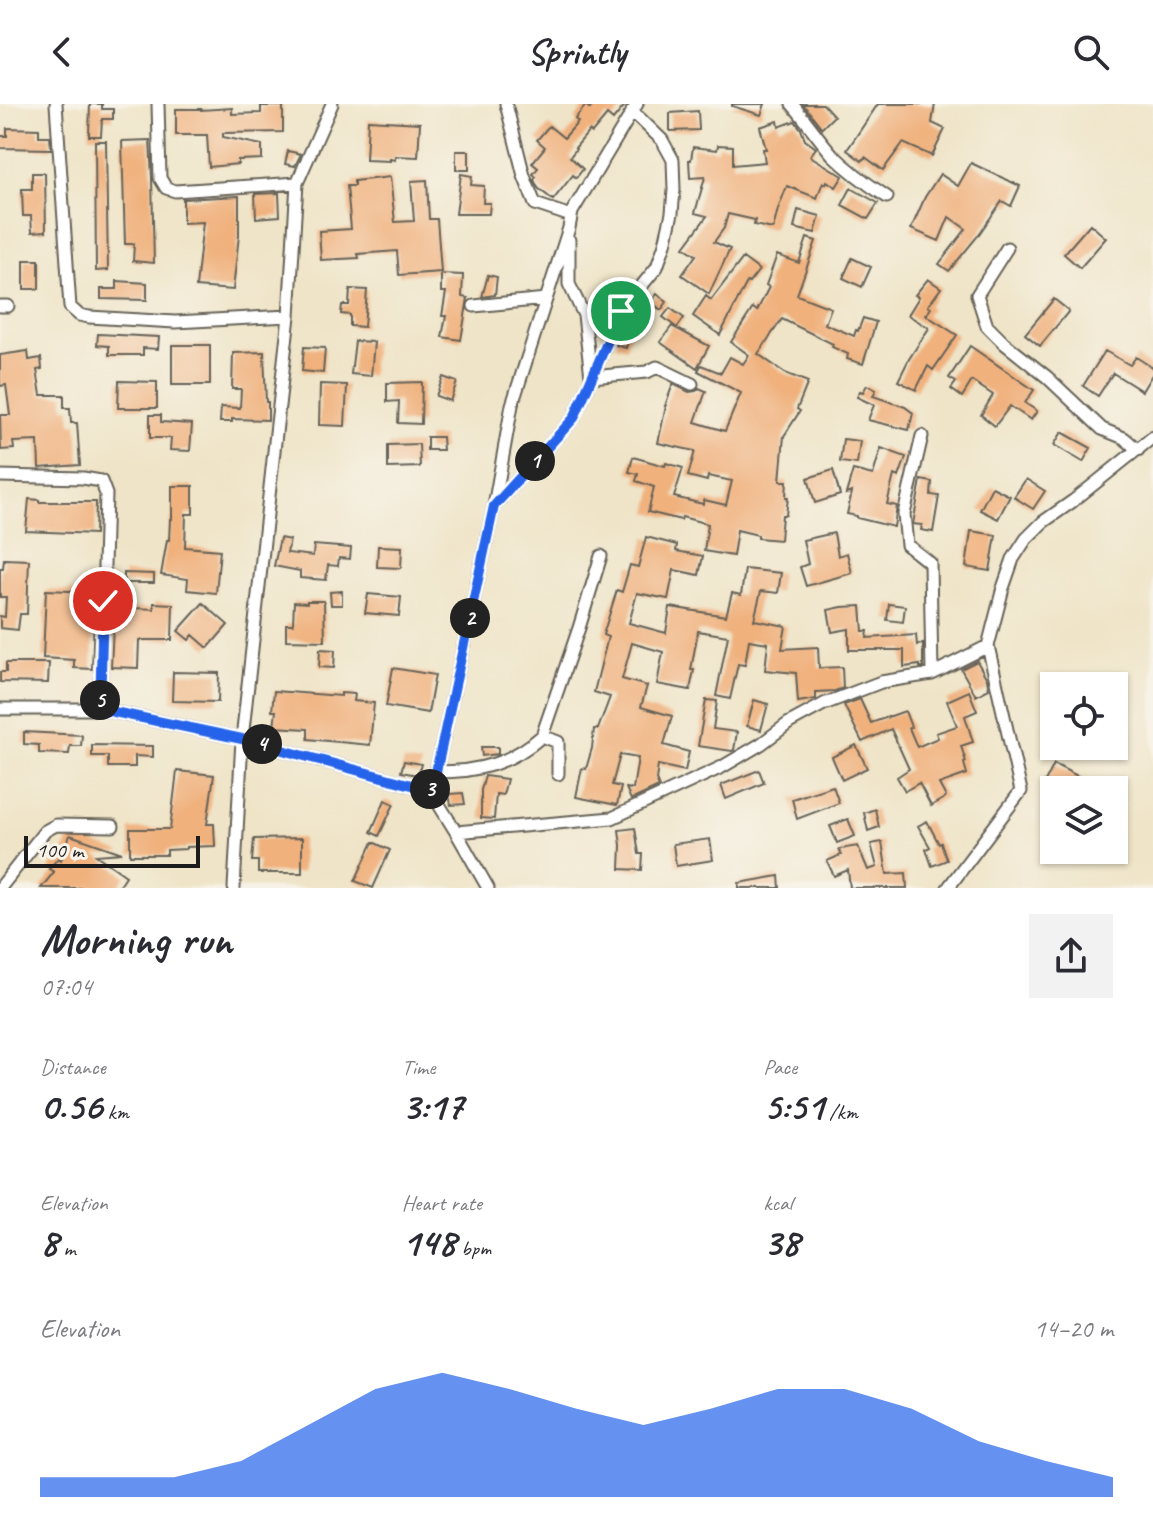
<!DOCTYPE html>
<html lang="en">
<head>
<meta charset="utf-8">
<style>
	:root { --surface:#fff; --page:#f2f2f3; --text:#2b2b33; --muted:#7c7c81; --accent:#2563eb }
	body { margin:0; font-family:Caveat,sans-serif; background:var(--page); color:var(--text); height:100vh; display:flex; flex-direction:column; font-size:30px; white-space:nowrap }
	* { box-sizing:border-box; margin:0 }
	p { font-size:26px; color:var(--muted) }
	.icon { flex:none; width:44px; height:44px; fill:none; stroke:currentColor; stroke-width:2; stroke-linecap:round; stroke-linejoin:round }
	.map { position:relative; height:784px; overflow:hidden }
	.details { display:flex; flex-direction:column; background:var(--surface); flex:1 }
	.details>* { flex:none }
	.controls { position:absolute; left:1040px; top:568px; display:grid; gap:16px }
	.controls a { display:grid; place-items:center; width:88px; height:88px; border-radius:0px; background:var(--surface); box-shadow:0 2px 6px #0004; font-size:40px }
	.scale { position:absolute; left:24px; bottom:20px; width:176px; box-sizing:border-box; padding-left:8px; border:4px solid #1c1c1c; border-top:0; font-size:22px; line-height:28px; white-space:nowrap; color:#1c1c1c; -webkit-text-stroke:6px #f7f3e8; paint-order:stroke }
	.pin { position:absolute; display:grid; place-items:center; width:68px; height:68px; color:#fff; margin:-34px; border:4px solid #fff; border-radius:50%; box-shadow:0 2px 8px #0007 }
	.km { position:absolute; width:40px; height:40px; margin:-20px; border-radius:50%; background:#222; color:#fff; font-size:22px; line-height:40px; text-align:center }
	.round { display:grid; place-items:center; flex:none; width:84px; height:84px; border-radius:0px; background:var(--page) }
	.head { display:flex; align-items:center; justify-content:space-between; height:136px; padding:0 40px }
	h1 { font-size:44px; font-weight:700; line-height:60px }
	.metrics { display:grid; grid-template-columns:repeat(3,1fr); gap:12px; height:136px; padding:8px 40px }
	.metrics div { display:grid; align-content:center }
	.metrics b { font-size:40px; font-weight:700 }
	.metrics small { font-size:22px; font-weight:400 }
	.metrics p { font-size:22px }
	.chart { height:224px; padding:16px 40px }
	.chart p { display:flex; justify-content:space-between }
	.chart svg { width:100%; height:144px; margin-top:8px; fill:var(--accent); opacity:.7 }
	header { display:flex; justify-content:space-between; align-items:center; height:104px; padding:0 40px; background:var(--surface); font-size:36px; font-weight:700 }
	.map>svg:first-child { display:block }
</style>
</head>
<body>
<header><svg class="icon" aria-label="back" viewBox="0 0 24 24"><path d="M15 5l-7 7 7 7"/></svg>Sprintly<svg class="icon" aria-label="search" viewBox="0 0 24 24"><circle cx="10" cy="10" r="6"/><path d="M15 15l6 6"/></svg></header>
<div class="map">
<svg width="1153" height="784" viewBox="0 0 1153 784">
	<rect width="100%" height="100%" fill="#f7f3e8"/>
	<filter id="ink" filterUnits="userSpaceOnUse"><feTurbulence type="fractalNoise" baseFrequency=".0125" numOctaves="2"/><feDisplacementMap in="SourceGraphic" scale="16" xChannelSelector="R" yChannelSelector="G"/><feConvolveMatrix kernelMatrix="1 2 1 2 8 2 1 2 1" color-interpolation-filters="sRGB"/></filter>
	<filter id="wash" filterUnits="userSpaceOnUse"><feTurbulence type="fractalNoise" baseFrequency=".006" numOctaves="4" result="noise"/><feDisplacementMap in="SourceGraphic" scale="32" xChannelSelector="R" yChannelSelector="G"/><feGaussianBlur stdDeviation="1.8" result="paint"/><feColorMatrix in="noise" values="0 0 0 0 0 0 0 0 0 0 0 0 0 0 0 0 0 1.4 0 .05"/><feComposite in="paint" operator="in"/></filter>
	<g filter="url(#wash)">
		<rect width="100%" height="100%" fill="#efe4c7"/>
		<g id="blocks">
			<path fill="#f0b17d" d="M90 0H102V5H113V15H102L101 32H89Z
				M594 0H626L613 16 607 11 592 29 589 27 575 44 576 45 570 53 583 65 576 74 573 71 553 96 538 84 534 76 536 73 533 70 538 64 532 59 545 43 537 36 549 22 564 34 578 18 575 15 586 1 590 5Z
				M732 0H765L761 11 732 2Z
				M803 0H823L834 12 822 24Z
				M878 0H935L932 19 945 25 932 52 903 39 883 66 865 53 862 57 847 46Z
				M261 2H283V28L223 29V33L262 41V55L238 56V60L209 63 207 31H176V5H201V6L232 4V10L261 9Z
				M698 7 699 26 670 27V9Z
				M368 16 420 19 418 53 395 52V56L390 55V57L366 56Z
				M778 17 779 23 795 17 801 25 805 36 816 44 810 52 843 72 836 83 827 77 826 80 823 78 817 94 787 82 778 105 773 125 754 121 755 116 728 110 724 124 714 138 730 145 709 190 682 171 696 151 684 143 707 112 695 109 705 73 690 74 689 56H691L693 43 717 46 718 41 733 42V61L765 58 763 45H766L760 23Z
				M7 24 39 25V32H50L51 45 0 44V32H7Z
				M150 36 152 74 154 159 133 157 134 140H125L122 37Z
				M95 37H106L108 166 96 167Z
				M288 47 301 50 295 62 285 60Z
				M456 47H469V66H456Z
				M971 59 1020 82 1011 102 1002 97 977 133 949 167 939 160 966 125 949 113 939 137 911 125 925 93 940 70 958 82Z
				M32 69H45L46 127 32 128 31 112H23L22 85H32Z
				M461 70 472 72 471 81 484 82 483 99H490L489 110H456Z
				M390 73 395 118 414 117 411 77 427 76 429 115H437L441 168 399 171 397 147 358 150 359 154 321 156 319 127 351 125 347 82H354V77Z
				M851 84 878 99 868 115 842 101Z
				M279 89 280 112 256 114 255 90Z
				M239 92V131L233 186 196 183 203 118 183 119V95Z
				M798 106 820 112 815 129 794 124Z
				M1090 120 1106 134 1080 164 1064 150Z
				M807 134 816 137 797 191 831 204 825 220 854 232 856 226 858 227 863 214 876 218 863 260 847 255 848 250 832 243 833 240 782 215 758 250 785 269 808 278 797 305 800 307 784 332 780 377H787L786 393H788L786 411H782L780 436 758 434V431L737 426 733 452 704 447 708 420 682 413 681 416 648 408 654 383 636 377 638 370 629 368 633 353 665 362 666 359 683 364 674 393 703 400 704 396 726 401 732 377 708 372 707 377 688 372 695 347 658 339 666 302H665L673 280 689 288 696 287 699 284 706 287 695 318 725 327 741 289 698 267 701 261 721 269 730 253 743 260 749 251 731 238 753 204 757 207 769 183 766 181 777 151 799 159Z
				M743 154 759 166 749 179 747 178 720 231 693 212 706 192 711 196Z
				M852 154 871 163 862 183 843 174Z
				M24 156H39V185H24Z
				M441 170 463 171 462 193 468 194 461 236 442 233 446 212H442L446 188H441Z
				M488 171 497 173 495 191 482 193Z
				M928 175 941 184 928 202 931 204 926 211 957 231 933 266 928 262 916 286 898 277 909 255 929 224 908 211 919 193 915 191Z
				M117 177 147 179V196L101 195V185H117Z
				M350 185 367 186 364 223 350 222V211L341 210 342 201H349Z
				M657 190 667 198 661 206 651 198Z
				M1054 195 1069 207 1040 242 1025 230Z
				M670 204 684 214 677 224 663 213Z
				M625 220 632 221 626 244 616 241Z
				M672 222 709 242 697 264 660 238Z
				M98 230 159 233 158 245 143 244V251H109V242L97 241Z
				M355 237 374 238 371 272 351 270Z
				M172 241H210V281H172Z
				M970 242 1034 286 1025 299 1037 307 1031 316 1010 302 995 322 981 311 993 291 972 277 962 293 951 285 956 278 949 274Z
				M304 243 325 244 323 269 302 267Z
				M28 247 29 256 41 254 42 265 37 266 41 291H64V304H70L71 319H77L80 361 39 364 38 337 13 338 14 345 1 346 0 311H10L6 281 0 282V251Z
				M1105 247 1130 261 1136 253 1153 264V269L1142 287 1113 269 1098 292 1083 282Z
				M264 248 266 298H268V316L232 315V318H220L221 303 240 304 241 285H232L233 249Z
				M443 273 457 278 450 297 436 292Z
				M119 277 157 278V304H118Z
				M422 278 421 320 398 319 399 297 387 298V279Z
				M320 280 347 281 345 322 319 321Z
				M867 281 876 286 873 292 905 303 913 309 909 326 868 316 874 301 857 293 860 287 863 288Z
				M150 311H161V318L192 320 190 347 170 346 171 334H150Z
				M1062 328 1091 344 1083 358 1054 341Z
				M427 333H442L443 346H427Z
				M843 335 860 337 857 360 840 358Z
				M419 340 420 363 388 364V341Z
				M881 344 906 353 899 373 894 371 887 400 897 402 894 423 857 414V412L847 410 852 388 846 390 853 366 873 371Z
				M833 366 840 391 815 399 808 374Z
				M1026 375 1045 387 1033 405 1014 393Z
				M921 376 932 378 931 391 939 392 933 428 921 426 922 421 913 420Z
				M172 382H193V410H186L185 443 220 446 216 489 187 486 188 475 161 471 167 436H169L170 415H172Z
				M992 383 1010 392 998 415 980 406Z
				M29 395 39 396V398H96L95 430 26 427Z
				M971 427 996 431 990 467 966 463Z
				M834 429 838 452 847 449 852 469 806 482 800 463 808 460 803 436Z
				M646 433 677 441 676 447 703 452 699 471 674 466 668 495 637 489 629 519 666 529 670 503 726 512 732 489 741 491 745 465 781 469 778 489 761 487 754 516 786 522 782 545 818 543 819 564 842 563 843 584 835 587 816 588V595L798 598 796 569 765 566 768 539 749 536 745 561 738 560 730 595 716 592 728 532 698 527 691 566H694L690 586 657 580 663 548 632 539 622 575 647 582 641 603 672 612 664 641 689 648 685 667 658 661 656 676 659 683 631 696 626 684 633 685 638 654 620 651 612 681 621 683 617 701 576 693 582 664 586 665 592 644 594 625H598L610 593 594 588 608 533 603 531 617 486 622 488 630 461 638 463Z
				M280 434 290 436 287 449 313 452 314 441 351 444 350 455 339 454 338 462 328 461 326 476 300 474V467L274 462Z
				M378 442 402 443 401 464 377 463Z
				M4 455 29 456 27 510H20L18 526 0 524V512L5 513 6 493H0V464H3Z
				M124 469 154 470V479H124Z
				M46 486 95 488 92 565 74 564V556L43 554Z
				M342 487V501H331L330 488Z
				M368 490 401 493 399 512 365 509Z
				M307 497H324L325 537 286 536V520H293L294 498 307 499Z
				M154 499 173 500 172 536H139L138 564 111 563 114 503 154 505Z
				M203 499 228 521 208 544 193 531 189 536 178 527Z
				M889 500 905 502 903 518 887 516Z
				M861 502 863 527H868L867 534 916 531 917 541 923 540V563H920V561L904 563V546H849V525L832 528 828 506 842 503Z
				M320 545 335 546 334 564 319 563Z
				M977 557 987 575 989 585 976 592 961 565Z
				M6 559H49L48 579 0 578V568H6Z
				M393 564 435 571 428 609 386 602Z
				M173 568 219 569 218 598 172 597Z
				M274 587 341 592V589L355 590 354 597 374 599 370 641 308 635V625L274 623 276 607H272Z
				M969 587 977 607 965 612 973 638 961 642 966 658 964 659 967 670 939 680 946 693 931 702 919 679 905 687 897 673 909 665 891 625 862 638 844 601 860 595 871 619 905 607 911 623 909 624 917 643 938 634 936 629 957 622 947 597Z
				M706 596 717 597 713 625 737 628 734 646 732 647 698 642Z
				M754 596 768 600 761 626 747 622Z
				M24 628 82 631 81 642H70L69 650 39 649V641L24 640Z
				M92 641 153 642V653L135 652V663H108V652H92Z
				M856 641 867 664 842 676 832 653Z
				M481 643H498V650L482 652Z
				M404 657 421 660 418 671 401 668Z
				M1054 660 1089 678 1085 686H1056L1044 680Z
				M759 666 764 679 726 695 721 681Z
				M177 667 214 671 207 720H214L215 742 186 743V745L167 746V751H130V725H170Z
				M485 672 507 675 503 691 496 690 494 715 481 714V686Z
				M833 682 839 699 797 715 792 695Z
				M463 689 465 700 451 701 449 690Z
				M385 696 394 700 379 732 371 728Z
				M875 705 879 723 868 727 864 709Z
				M848 715 855 732 837 739 830 722Z
				M927 717 939 740 941 739 947 756 932 762 926 745 930 743 918 722Z
				M635 724 639 750H643L642 766 620 765 621 741 619 726Z
				M70 731 122 749 96 751 126 772 118 784H41L54 768 49 765 58 754 61 756Z
				M302 734V769H258V757H252L254 735Z
				M710 735 713 756 676 762 673 740Z
				M373 738 390 746 373 784 355 777Z
				M882 738 887 770 906 769 907 784H850L848 766 834 772 827 757 841 751 839 745 858 742 868 766 877 763 871 740Z
				M779 772 780 784H739V779Z"/>
		</g>
	</g>
	<g filter="url(#ink)">
		<use href="#blocks" fill-opacity="0" stroke="#666258" stroke-width="2"/>
		<g fill="none" stroke-linecap="round" stroke-linejoin="round">
			<g stroke="#666258" stroke-width="15">
				<path id="minor" d="M56 0 70 203 79 211 89 213 175 218 289 212
					M158 0 160 74 166 84 175 87 297 79
					M506 0 524 72 535 100 571 112
					M792 0C806 16 818 34 832 50 849 67 867 80 887 93
					M569 136V180L584 211 591 273 647 268 657 263 692 280
					M1007 144 977 191 987 222 1004 239 1047 273 1102 325 1124 334 1138 346
					M0 202H8
					M474 202 546 195
					M922 332 904 410 907 441 930 459 932 570
					M0 372 83 374 101 377 106 390 100 605
					M494 402 574 314 621 207 657 163 665 140 672 109 674 86 673 56 662 36 632 7
					M0 605H100L242 635 430 686 456 728 488 784
					M542 632 558 638V670
					M436 668C478 668 510 660 542 632L579 524 601 452
					M430 686 436 668 494 402 512 301 569 124 572 108 637 0
					M456 728 612 714 722 663 761 640 789 619 824 600 881 578 932 570 988 542
					M0 784 45 727 56 721 113 722
					M234 784 242 635 289 212 297 79 332 0
					M948 784 1021 687 988 542 1003 484 1013 455 1026 435 1043 418 1073 397 1153 333"/>
			</g>
			<use href="#minor" stroke="#fff" stroke-width="11"/>
		</g>
	</g>
	<g fill="none" stroke-linecap="round" stroke-linejoin="round" filter="url(#ink)">
		<g stroke="#fff" stroke-width="16">
			<path id="route" d="M103 497 100 605 242 635 430 686 436 668 494 402 574 314 621 207"/>
		</g>
		<use href="#route" stroke="#2563eb" stroke-width="10"/>
	</g>
</svg>
<div class="controls">
<a><svg class="icon" aria-label="locate" viewBox="0 0 24 24"><circle cx="12" cy="12" r="6"/><path d="M12 2v4M12 18v4M2 12h4M18 12h4"/></svg></a>
<a><svg class="icon" aria-label="layers" viewBox="0 0 24 24"><path d="M12 4l9 5-9 5-9-5zM3 14l9 5 9-5"/></svg></a>
</div>
<div class="scale">100 m</div>
<div class="pin" style="left:621px;top:207px;background:#1e9e55"><svg class="icon" aria-label="arrive" viewBox="0 0 24 24"><path d="M6 21V4h12l-3 4 3 4H6"/></svg></div>
<div class="pin" style="left:103px;top:497px;background:#d93025"><svg class="icon" aria-label="check" viewBox="0 0 24 24"><path d="M5 12l5 5 9-10"/></svg></div>
<b class="km" style="left:535px;top:357px">1</b>
<b class="km" style="left:470px;top:514px">2</b>
<b class="km" style="left:430px;top:685px">3</b>
<b class="km" style="left:262px;top:640px">4</b>
<b class="km" style="left:100px;top:596px">5</b>
</div>
<section class="details">
<div class="head"><div><h1>Morning run</h1><p>07:04</p></div><a class="round"><svg class="icon" aria-label="share" viewBox="0 0 24 24"><path d="M12 15V3M7 8l5-5 5 5M5 13v7h14v-7"/></svg></a></div>
<div class="metrics">
<div><p>Distance</p><b>0.56<small> km</small></b></div>
<div><p>Time</p><b>3:17</b></div>
<div><p>Pace</p><b>5:51<small> /km</small></b></div>
</div>
<div class="metrics">
<div><p>Elevation</p><b>8<small> m</small></b></div>
<div><p>Heart rate</p><b>148<small> bpm</small></b></div>
<div><p>kcal</p><b>38</b></div>
</div>
<div class="chart"><p><span>Elevation</span>14–20 m</p>
<svg viewBox="0 0 160 44" preserveAspectRatio="none"><path d="M0 44V38L10 38L20 38L30 33L40 22L50 11L60 6L70 11L80 17L90 22L100 17L110 11L120 11L130 17L140 27L150 33L160 38V44z"/></svg>
</div>
</section>
</body>
</html>
